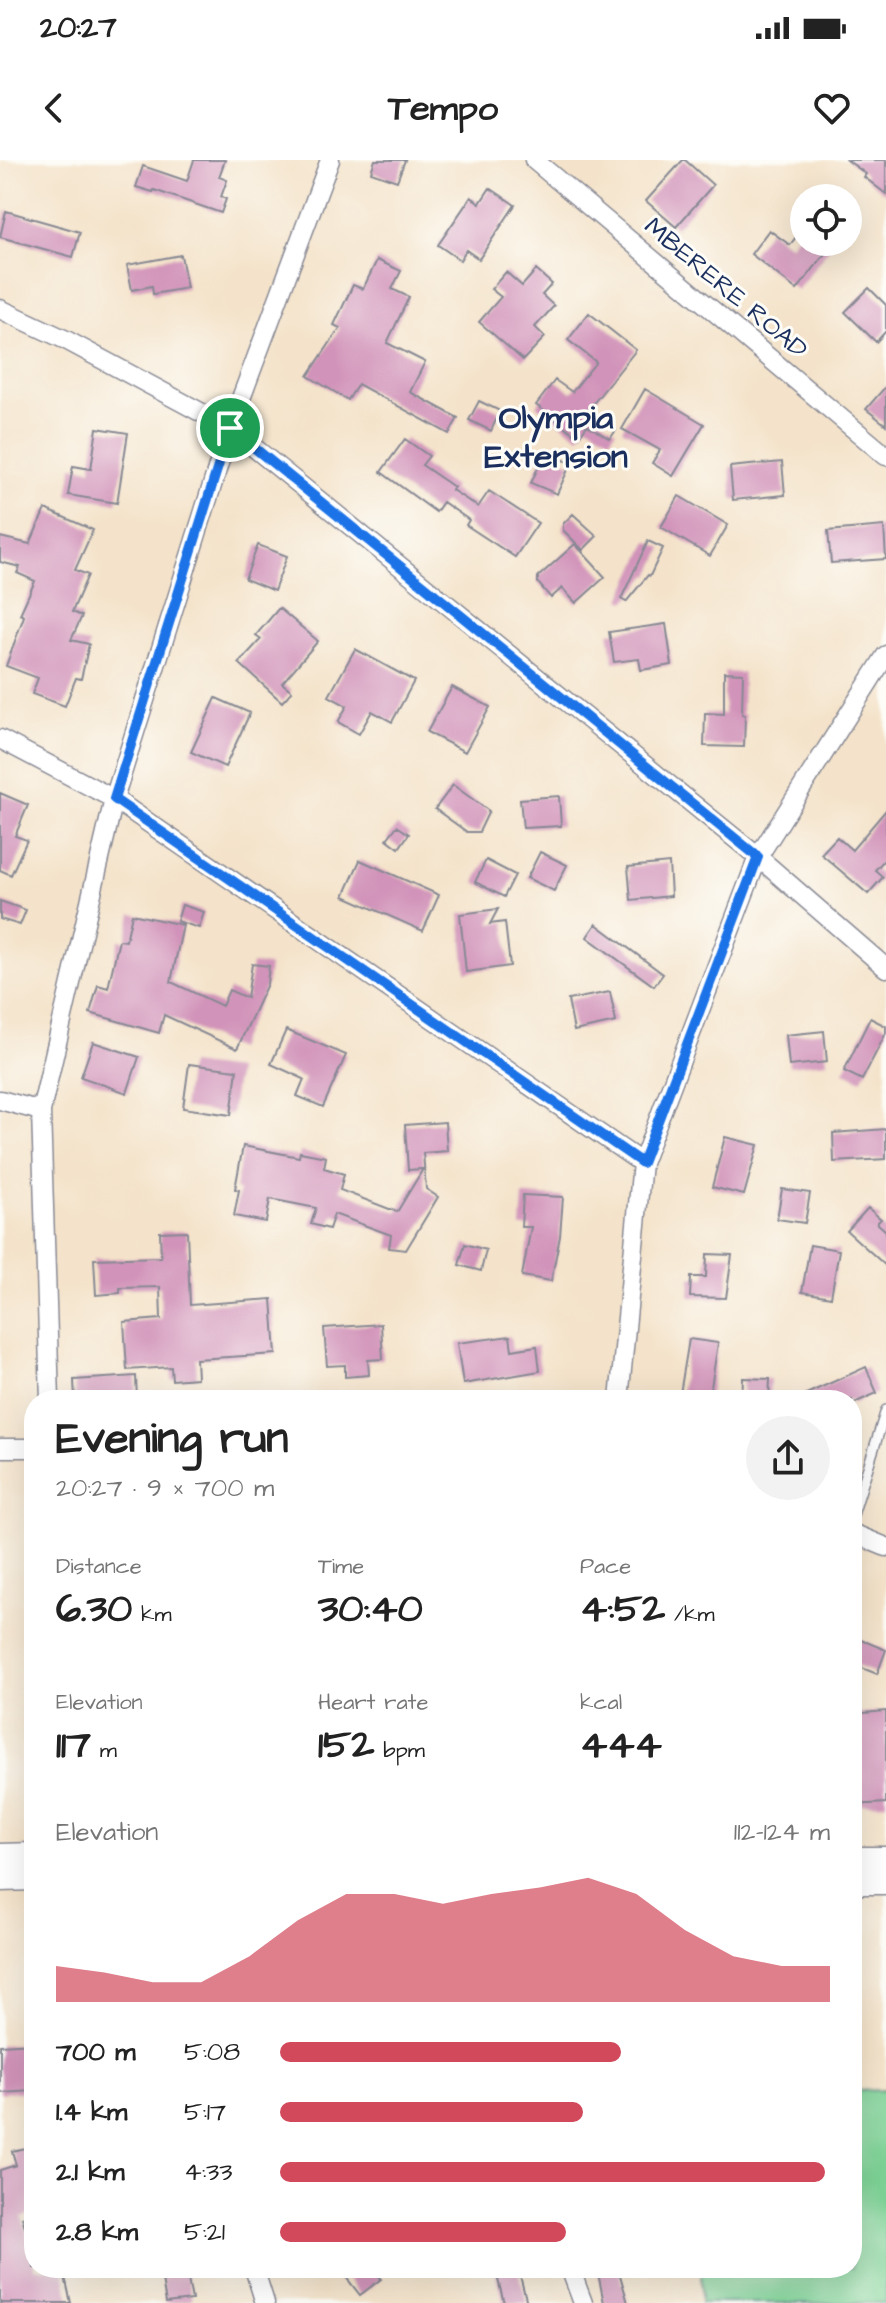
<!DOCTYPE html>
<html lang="en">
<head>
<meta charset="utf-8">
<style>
	:root { --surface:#fff; --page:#f2f2f2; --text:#222; --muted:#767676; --accent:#d1495b }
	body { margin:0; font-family:"Architects Daughter",sans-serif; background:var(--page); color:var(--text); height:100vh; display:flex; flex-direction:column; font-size:30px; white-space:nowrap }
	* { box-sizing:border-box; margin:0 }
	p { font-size:26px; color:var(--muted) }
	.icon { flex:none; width:44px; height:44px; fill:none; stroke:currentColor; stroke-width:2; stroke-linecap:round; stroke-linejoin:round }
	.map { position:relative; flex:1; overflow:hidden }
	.drawer { position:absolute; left:24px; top:1230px; width:838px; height:888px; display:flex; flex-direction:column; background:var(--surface); border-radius:32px; box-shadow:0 8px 32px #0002 }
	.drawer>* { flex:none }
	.tools { position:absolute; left:790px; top:24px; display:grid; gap:16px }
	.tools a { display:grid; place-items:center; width:72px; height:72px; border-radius:50%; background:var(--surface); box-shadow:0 8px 32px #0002; font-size:40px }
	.pin { position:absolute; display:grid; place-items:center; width:68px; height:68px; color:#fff; margin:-34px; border:4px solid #fff; border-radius:50%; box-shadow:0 2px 8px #0007 }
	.round { display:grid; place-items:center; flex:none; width:84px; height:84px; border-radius:42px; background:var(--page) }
	.headline { display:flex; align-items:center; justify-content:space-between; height:136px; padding:0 32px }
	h1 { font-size:44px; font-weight:700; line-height:60px }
	.stats { display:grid; grid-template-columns:repeat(3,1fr); gap:12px; height:136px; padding:8px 32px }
	.stats div { display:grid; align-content:center }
	.stats b { font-size:40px; font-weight:700 }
	.stats small { font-size:22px; font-weight:400 }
	.stats p { font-size:22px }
	.chart { height:224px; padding:16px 32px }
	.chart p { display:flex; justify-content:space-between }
	.chart svg { width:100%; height:144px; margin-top:8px; fill:var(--accent); opacity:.7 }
	ul { padding:0 32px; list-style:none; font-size:26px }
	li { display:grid; grid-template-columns:128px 96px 1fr; align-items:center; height:60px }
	li i { height:20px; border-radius:10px; background:var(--accent) }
	.status { display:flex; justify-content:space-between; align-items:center; height:56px; padding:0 40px; background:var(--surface); direction:ltr }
	.status svg { height:22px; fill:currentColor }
	header { display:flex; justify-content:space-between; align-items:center; height:104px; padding:0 32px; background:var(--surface); font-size:36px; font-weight:700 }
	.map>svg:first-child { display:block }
</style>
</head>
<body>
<div class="status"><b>20:27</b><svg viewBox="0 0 49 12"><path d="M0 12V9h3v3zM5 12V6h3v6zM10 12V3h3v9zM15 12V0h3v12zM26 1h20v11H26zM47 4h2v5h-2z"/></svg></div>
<header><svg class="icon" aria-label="back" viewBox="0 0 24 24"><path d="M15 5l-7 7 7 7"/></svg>Tempo<svg class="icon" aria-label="heart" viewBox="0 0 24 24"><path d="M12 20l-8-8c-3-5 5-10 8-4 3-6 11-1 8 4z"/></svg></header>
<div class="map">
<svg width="886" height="2143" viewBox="0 0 886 2143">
	<rect width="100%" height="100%" fill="#fdfcf7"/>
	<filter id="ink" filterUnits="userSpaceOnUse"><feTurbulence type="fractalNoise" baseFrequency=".0125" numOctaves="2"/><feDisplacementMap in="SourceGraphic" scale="16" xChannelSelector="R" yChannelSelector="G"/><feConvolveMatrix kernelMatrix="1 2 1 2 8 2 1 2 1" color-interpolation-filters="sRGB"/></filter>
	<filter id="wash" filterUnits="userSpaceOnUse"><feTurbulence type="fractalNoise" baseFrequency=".006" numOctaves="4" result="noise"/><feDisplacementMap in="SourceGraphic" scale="32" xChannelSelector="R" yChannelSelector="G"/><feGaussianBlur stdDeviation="1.8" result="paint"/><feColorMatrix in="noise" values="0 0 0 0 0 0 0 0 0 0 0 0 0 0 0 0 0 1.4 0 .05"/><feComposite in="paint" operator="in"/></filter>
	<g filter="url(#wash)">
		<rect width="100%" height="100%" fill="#f4e3ca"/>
		<path fill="#7dd295" stroke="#4c807a" stroke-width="2" d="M886 1930V2143H701V2108H852V1931Z"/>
		<g id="blocks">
			<path fill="#d193b9" d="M194 0H225L219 17 227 20 221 37 226 39 221 53 154 30 153 32 136 27 143 6 187 21Z
				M375 0H405L397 21 371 12Z
				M683 0H685L713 25 676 67 646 41Z
				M847 0H886V34L864 17 866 14Z
				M490 28 515 45 479 99 466 90 460 100 438 85 471 37 480 43Z
				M6 51 80 72 73 97 0 77Z
				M804 66V82H834L797 130 751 94 769 70 790 85Z
				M181 95 187 128 153 134 152 126 132 130 127 105Z
				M377 100 401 111 392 129 409 137 387 183 425 202 410 232 458 258 449 274 358 224 348 240 308 216 340 168 334 165 353 125 363 129Z
				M536 110 552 124 542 135 554 146 535 167 545 177 523 200 479 162 501 137 491 129 506 112 522 126Z
				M869 128 886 145V171L876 182 845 152Z
				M589 153 636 190 588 250 616 270 610 279 587 265 579 277 536 245 555 220 572 232 596 202 568 180Z
				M886 226V265L866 249Z
				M645 229 704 264 673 316 652 303 660 290 622 269Z
				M479 241 500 251 491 271 469 260Z
				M97 268 128 273 117 343 68 335 73 306 91 309Z
				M405 279 429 296 422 305 454 327 452 330 478 347 489 331 538 363 515 397 466 365 469 360 443 342 436 352 381 312Z
				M545 292 571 303 557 334 531 323Z
				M782 302 785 335 733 340 730 307Z
				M679 336 728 365 710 396 661 367Z
				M45 349 93 370 75 410 88 415 72 452 82 456 71 480 89 484 81 519 76 518 65 546 32 534 38 518 6 506 24 456 20 454 35 421 17 413 20 407 0 402V377L30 384Z
				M573 354 597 376 583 390 563 370V364Z
				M884 366 886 399 831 403 828 371Z
				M648 381 663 388 650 416 648 415 626 442 621 439Z
				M575 384 605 417 576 443 562 428 551 438 538 423V417Z
				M258 385 287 396 274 431 245 419Z
				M279 448 318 481 282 523 292 531 282 542 239 503 261 479 256 475Z
				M666 464 672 505 641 510 639 499 614 502 609 472Z
				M355 489 414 521 392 562 372 551 359 574 338 562 347 546 329 536Z
				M724 512 743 513 742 554 745 555 744 587 704 586 705 553 724 554Z
				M452 527 490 547 465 592 427 572Z
				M216 538 250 553 225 607 191 592Z
				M453 625 489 651 479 672H467L435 649Z
				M0 633 28 645 15 676 27 680 11 715 0 710Z
				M559 636 561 666 523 668 520 639Z
				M886 650V698L875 710 883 717 868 734 821 694 837 677 852 690Z
				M397 666 409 674 399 688 387 679Z
				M540 692 567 705 554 731 527 718Z
				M360 700 439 735 423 771 344 736Z
				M486 700 515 715 504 737 475 722Z
				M669 703 671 736 631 740 628 707Z
				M0 741 26 750 20 765 0 759Z
				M182 745 204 752 199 768 177 761Z
				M498 749 490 764 505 762 510 806 466 812 460 754Z
				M132 754 183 765 171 822 222 846 229 830 247 838 252 804 269 806 267 824 237 889 164 855 159 873 90 853 98 825 108 828 119 780 126 781Z
				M596 764 663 814 654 826 587 777Z
				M610 832 616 862 574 871 568 840Z
				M870 858 886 866V873L862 920 844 911Z
				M286 870 346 895 323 947 297 936 304 919 271 904Z
				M824 871 827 902 789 906 786 875Z
				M93 882 139 897 127 933 81 917Z
				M189 904 237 910 231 955 183 948Z
				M445 962 447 991 423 993 426 1029 438 1037 406 1090 389 1088 391 1075 334 1054 329 1069 311 1064 316 1048 270 1039 266 1062 234 1056 239 1030 235 1029 243 986 299 997 300 992 326 997 324 1008 344 1014 340 1030 397 1052 423 1009 408 1010 405 965Z
				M886 969V999L834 1002 833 973Z
				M725 977 758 985 744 1035 712 1027Z
				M782 1029 810 1033 805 1063 777 1059Z
				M523 1035 563 1037 560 1076 551 1121 522 1116 531 1067H521Z
				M868 1048 881 1059 877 1063 886 1071V1106L847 1071Z
				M187 1071 190 1145 272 1139 276 1194 196 1199 197 1218 172 1220 171 1207 127 1210 124 1162 161 1159 160 1127 120 1128V1133L96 1135 94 1099 161 1097 160 1072Z
				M465 1084 486 1090 481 1111 459 1105Z
				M810 1085 839 1090 831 1137 802 1132Z
				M707 1094 732 1095 726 1138 690 1137 691 1117H706Z
				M381 1164 383 1199 368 1200 369 1215 345 1217V1205L327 1206 324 1168Z
				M510 1176 512 1190 537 1186 540 1211 463 1224 457 1183Z
				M689 1179 718 1183 709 1240H679Z
				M866 1207 877 1233 852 1244V1240H793Z
				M136 1216 137 1240H75L74 1220Z
				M743 1218 770 1219 769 1240H742Z
				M852 1476 886 1490 877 1514 852 1504Z
				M886 1551V1643L852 1645V1554Z
				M34 1883V1931L0 1933V1885Z
				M34 1986V2052L22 2057 34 2096V2108H63L71 2143H0V2010L16 2005 12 1991Z
				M160 2108H186L192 2140 166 2143Z
				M339 2108H373L381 2119 360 2135Z
				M495 2108H518L527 2143H504Z
				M597 2108H618L628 2143H604Z"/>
		</g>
	</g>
	<g filter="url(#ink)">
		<use href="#blocks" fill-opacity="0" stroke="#888994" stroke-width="2"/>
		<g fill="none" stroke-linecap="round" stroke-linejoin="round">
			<g stroke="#888994" stroke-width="12">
				<path id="service" d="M852 1358 886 1250"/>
			</g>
			<g stroke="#888994" stroke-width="21">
				<path id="minor" d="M534 0 886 296
					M0 149 66 180 230 268 758 697 886 808
					M0 579 114 639 642 1003
					M0 940 41 951
					M50 1240 41 951 114 639 230 268 330 0
					M619 1240 642 1003 758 697 886 495
					M0 1288H34
					M852 1373 886 1387
					M254 2108 265 2143
					M570 2108 583 2143"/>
			</g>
			<g stroke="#888994" stroke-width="29">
				<path id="secondary" d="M0 1697 34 1696
					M852 1700H886
					M0 1718 34 1717
					M852 1721H886"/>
			</g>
			<use href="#service" stroke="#fff" stroke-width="9"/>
			<use href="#minor" stroke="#fff" stroke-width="18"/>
			<use href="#secondary" stroke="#fff" stroke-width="26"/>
		</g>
	</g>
	<g fill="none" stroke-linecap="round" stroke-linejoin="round" filter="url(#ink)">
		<g stroke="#fff" stroke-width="16">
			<path id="route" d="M230 268 758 697 642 1003 114 639Z"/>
		</g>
		<use href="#route" stroke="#1a73e8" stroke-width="10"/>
	</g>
	<g text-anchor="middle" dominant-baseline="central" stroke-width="6" stroke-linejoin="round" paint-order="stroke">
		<g font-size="26" fill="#1b2f5e" stroke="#fdfcf7">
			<text transform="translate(726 128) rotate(40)">MBERERE ROAD</text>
		</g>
		<g font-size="34" font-weight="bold" fill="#1b2f5e" stroke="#fdfcf7">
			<text x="556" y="258">Olympia<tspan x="556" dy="39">Extension</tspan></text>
		</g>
	</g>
</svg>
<div class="tools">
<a><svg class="icon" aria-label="locate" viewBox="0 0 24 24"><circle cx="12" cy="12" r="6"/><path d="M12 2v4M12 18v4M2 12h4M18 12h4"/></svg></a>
</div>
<div class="pin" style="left:230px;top:268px;background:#1e9e55"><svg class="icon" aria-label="arrive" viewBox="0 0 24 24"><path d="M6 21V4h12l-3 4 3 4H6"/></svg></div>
<section class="drawer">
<div class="headline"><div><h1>Evening run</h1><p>20:27 · 9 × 700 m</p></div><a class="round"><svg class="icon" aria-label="share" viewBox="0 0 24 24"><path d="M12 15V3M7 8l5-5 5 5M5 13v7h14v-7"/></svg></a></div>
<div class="stats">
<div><p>Distance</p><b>6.30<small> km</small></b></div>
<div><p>Time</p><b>30:40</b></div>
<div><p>Pace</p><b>4:52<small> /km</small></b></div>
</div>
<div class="stats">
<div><p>Elevation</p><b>117<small> m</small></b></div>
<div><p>Heart rate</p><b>152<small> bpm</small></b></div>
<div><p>kcal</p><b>444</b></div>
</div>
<div class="chart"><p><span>Elevation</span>112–124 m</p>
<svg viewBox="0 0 160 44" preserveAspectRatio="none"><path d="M0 44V33L10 35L20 38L30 38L40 30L50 19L60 11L70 11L80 14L90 11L100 9L110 6L120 11L130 22L140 30L150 33L160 33V44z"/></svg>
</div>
<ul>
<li><b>700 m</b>5:08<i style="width:62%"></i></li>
<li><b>1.4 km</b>5:17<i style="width:55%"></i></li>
<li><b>2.1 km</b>4:33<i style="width:99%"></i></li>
<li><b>2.8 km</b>5:21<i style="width:52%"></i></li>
</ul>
</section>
</div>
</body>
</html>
